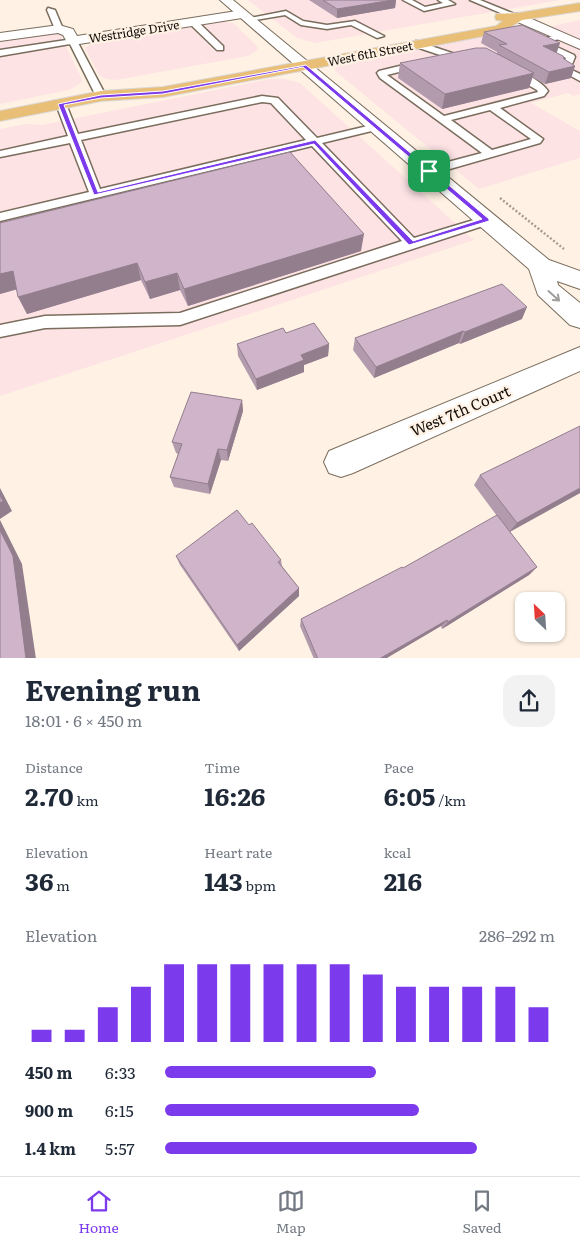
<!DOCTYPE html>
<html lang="en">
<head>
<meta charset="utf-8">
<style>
	:root { --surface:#fff; --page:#f2f2f3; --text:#1f2937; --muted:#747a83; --line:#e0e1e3; --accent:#7c3aed }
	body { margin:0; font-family:Literata,serif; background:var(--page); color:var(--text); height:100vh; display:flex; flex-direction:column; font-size:19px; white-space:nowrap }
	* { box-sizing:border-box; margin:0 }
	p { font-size:16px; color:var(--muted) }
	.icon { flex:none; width:28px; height:28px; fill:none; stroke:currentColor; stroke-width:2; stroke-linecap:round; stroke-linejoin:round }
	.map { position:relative; height:658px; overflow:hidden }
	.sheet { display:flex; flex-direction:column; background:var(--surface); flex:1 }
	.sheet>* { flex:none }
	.needle { width:32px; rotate:335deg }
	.buttons { position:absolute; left:515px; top:592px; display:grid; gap:10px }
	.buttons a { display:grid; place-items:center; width:50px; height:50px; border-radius:10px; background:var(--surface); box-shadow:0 1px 4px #0004; font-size:25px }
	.pin { position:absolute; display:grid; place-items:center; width:42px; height:42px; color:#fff; margin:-21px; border-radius:10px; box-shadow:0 2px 8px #0006 }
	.round { display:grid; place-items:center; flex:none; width:52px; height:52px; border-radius:15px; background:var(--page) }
	.head { display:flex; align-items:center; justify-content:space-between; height:85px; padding:0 25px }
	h1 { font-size:28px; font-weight:700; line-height:38px }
	.metrics { display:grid; grid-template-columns:repeat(3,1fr); gap:8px; height:85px; padding:5px 25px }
	.metrics div { display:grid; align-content:center }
	.metrics b { font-size:25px; font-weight:700 }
	.metrics small { font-size:14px; font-weight:400 }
	.metrics p { font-size:14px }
	.chart { height:140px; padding:10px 25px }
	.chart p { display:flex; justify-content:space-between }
	.chart svg { width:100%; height:90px; margin-top:5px; stroke:var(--accent); stroke-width:6 }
	ul { padding:0 25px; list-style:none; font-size:16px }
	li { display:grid; grid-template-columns:80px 60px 1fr; align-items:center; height:38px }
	li i { height:12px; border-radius:6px; background:var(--accent) }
	.dock { display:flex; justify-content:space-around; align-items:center; height:70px; border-top:1px solid var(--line); background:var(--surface); font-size:14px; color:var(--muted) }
	.dock a { display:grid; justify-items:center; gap:2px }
	.dock .selected { color:var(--accent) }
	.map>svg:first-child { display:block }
</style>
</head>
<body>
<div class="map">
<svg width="580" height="659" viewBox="0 0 580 659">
	<rect width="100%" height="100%" fill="#fff2e4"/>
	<path fill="#fee3e5" d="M248 0H560L315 43 297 38Z
		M580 20V41L547 27Z
		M221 21 233 23 257 46 258 50 248 56 116 80 106 79 99 75 85 48 95 41Z
		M516 29H530L542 32 580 50V94L573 96 568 93 531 103 580 131V158L479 189 335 71 336 66 343 63Z
		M60 33 82 80 81 83 69 90 0 104V42Z
		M270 79H285L300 83 474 240 0 396V129L25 124 42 125Z"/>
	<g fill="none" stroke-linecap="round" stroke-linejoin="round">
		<g stroke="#7a6d5d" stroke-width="3">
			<path id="service" d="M403 0H412L425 7 443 3 438 0H448L455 4 424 11Z
				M470 0H480L522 17 515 19Z
				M48 8 55 10 63 29 62 31 55 29 47 10Z
				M286 11 303 21 327 25 355 21 384 36 377 38 351 25 327 29 301 25 285 15 249 21 245 19Z
				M190 20H196L223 46V50H217L190 24Z
				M561 34 565 36 564 38 546 42 574 55 575 57 570 69 580 74V81L560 70 566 58 534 41Z
				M73 39 77 41 106 96 104 98 101 99 96 96 70 44 0 56V50Z
				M416 41 458 55 459 57 455 60 413 46 412 44Z
				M420 61 424 64 423 66 387 75 444 116 538 92 537 90 509 74V70C519 68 542 82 548 91L544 96 500 108 543 139 540 143 429 175 425 174 423 171 425 168 482 153 380 78 377 73 379 71ZM490 110 531 139 492 150 451 120Z
				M262 96 278 98 317 138 376 124 380 125 381 127 380 129 322 143 414 238 487 216 494 220 492 223 180 325 45 328 0 337V325L45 316 180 313 402 241 312 146 0 221V213L89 192 70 143 0 157V151L68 136 56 104 57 102 61 101 66 104 78 134ZM262 102 271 103 306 140 100 189 81 140Z"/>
		</g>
		<g stroke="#7a6d5d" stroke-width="2">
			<path id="minor" d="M243 10 249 14 248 17 73 45 68 44 63 35 58 33 0 41V33L59 25 73 29 77 36Z
				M518 13 580 40V49L513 20 512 17 513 14Z
				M580 347V371L353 473 341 477 329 473 324 462 329 451Z"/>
		</g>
		<g stroke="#7a6d5d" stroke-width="2">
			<path id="secondary" d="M220 0H233L549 260 580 271V289L557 281 558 285 580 303V328L570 325 538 295 529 269Z"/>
		</g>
		<g stroke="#d9d8d7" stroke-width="2">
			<path id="primary" d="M580 3V11L522 20 500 33 163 97 101 101 0 121V111L101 91 163 87 496 26 503 21 496 20 495 17 496 14 518 13Z"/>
		</g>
		<path stroke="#a69c91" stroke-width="2.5" stroke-dasharray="2 2" stroke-linecap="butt" d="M500 198 564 249"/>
		<use href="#service" fill="#fff" fill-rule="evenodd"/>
		<use href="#minor" fill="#fff" fill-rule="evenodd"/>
		<use href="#secondary" fill="#fff" fill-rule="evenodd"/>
		<use href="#primary" fill="#e9bf77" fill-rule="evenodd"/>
	</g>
	<path fill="#b39bae" d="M309 0H396L395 8 337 18Z
		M484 32 556 53 564 59 575 66 571 78 545 84 532 77 529 88 442 109 398 78 400 63 497 53V52L481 43Z
		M0 223 361 251 188 306 180 290 150 299 141 280 27 314 16 289 0 294Z
		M522 319 460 344 459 343 374 378 353 350 355 338Z
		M286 333 329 344 328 356 304 365V372L257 390 238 356 237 344Z
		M242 400 243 411 228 461 221 460 210 494 174 487 170 477 178 454 176 453 172 442Z
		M480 475 580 493 510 532 537 567 529 575 442 629 441 626 385 659H314L300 626 301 619 403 568 497 516 474 485Z
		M249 525 281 560 282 566 299 588V596L239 651 180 565 176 556Z"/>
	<path fill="#927e8d" d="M393 0H396L395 8 337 18V9Z
		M560 43 556 55 543 46Z
		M575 66 571 78 545 84 549 72Z
		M534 73 529 88 442 109 445 94Z
		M364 234 361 251 188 306 184 289Z
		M137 263 141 280 27 314 18 297Z
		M13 271 22 288 0 294V274Z
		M177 273 180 290 150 299 145 282Z
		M527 307 522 319 460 344 465 332Z
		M463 331 459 343 374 378 376 367Z
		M329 344 328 356 304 365V372L257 390 256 379 301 355Z
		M242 400 243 411 228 461 227 450Z
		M218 449 221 460 210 494 208 484Z
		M0 488 12 511 0 519Z
		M580 488V493L509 532 517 523Z
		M0 520 22 564 36 659H26L0 530Z
		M537 567 529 575 442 629 448 622Z
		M299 588V596L239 651 237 645Z
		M447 620 441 626 385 659H379Z"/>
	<path fill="#d0b4ca" stroke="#927e8d" d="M323 0H393L337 9Z
		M522 25 560 43 543 46 563 56 564 59 575 66 549 72 499 45 507 44 484 32Z
		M476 48H486L534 73 445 94 400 63Z
		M290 152 364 234 184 289 177 273 145 282 137 263 18 297 13 271 0 274V223Z
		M502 284 527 307 465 332 463 331 376 367 355 338Z
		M314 323 329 344 301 355 304 360 256 379 237 344 283 328 286 333Z
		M191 392 242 400 227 450 218 449 208 484 170 477 182 444 172 442Z
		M580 426V488L517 523 480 475Z
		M0 495 3 501 0 503Z
		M237 510 249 525 252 523 281 560 278 562 299 588 237 645 176 556Z
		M497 515 537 567 448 622 447 620 379 659H318L301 619 402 567 403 568Z
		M0 530 13 556 26 659H0Z"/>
	<defs><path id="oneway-shaft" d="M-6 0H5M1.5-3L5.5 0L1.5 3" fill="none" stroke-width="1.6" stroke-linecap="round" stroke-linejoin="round" transform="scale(1.25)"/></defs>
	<use stroke="#a09e9c" href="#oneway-shaft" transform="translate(554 296) rotate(42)"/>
	<path fill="#7c3aed" stroke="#fff" fill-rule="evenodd" d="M306 65 489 219V221L409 245 314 144 94 195 58 104 101 95 163 91ZM303 67 482 219 413 241 315 140 98 192 64 105 101 98 163 94Z"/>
	<g text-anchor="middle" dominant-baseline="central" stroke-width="4.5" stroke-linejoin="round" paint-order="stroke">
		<g font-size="12" fill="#110c07" stroke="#fff2e4">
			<text transform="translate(134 31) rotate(-9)">Westridge Drive</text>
			<text transform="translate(370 53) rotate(-11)">West 6th Street</text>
		</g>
		<g font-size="15" fill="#110c07" stroke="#fff2e4">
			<text transform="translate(460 410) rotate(-23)">West 7th Court</text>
		</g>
	</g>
</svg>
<div class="buttons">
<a><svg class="needle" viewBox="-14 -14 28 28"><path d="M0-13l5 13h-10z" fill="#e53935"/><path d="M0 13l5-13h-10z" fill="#747a83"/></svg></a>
</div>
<div class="pin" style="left:429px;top:171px;background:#1e9e55"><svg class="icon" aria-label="arrive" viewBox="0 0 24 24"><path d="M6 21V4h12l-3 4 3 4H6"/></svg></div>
</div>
<section class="sheet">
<div class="head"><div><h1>Evening run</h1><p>18:01 · 6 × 450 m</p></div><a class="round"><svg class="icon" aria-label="share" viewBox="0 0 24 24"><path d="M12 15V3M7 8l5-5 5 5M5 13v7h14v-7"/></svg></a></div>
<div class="metrics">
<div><p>Distance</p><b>2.70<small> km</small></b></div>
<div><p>Time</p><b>16:26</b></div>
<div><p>Pace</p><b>6:05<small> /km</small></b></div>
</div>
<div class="metrics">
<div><p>Elevation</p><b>36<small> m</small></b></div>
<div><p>Heart rate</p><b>143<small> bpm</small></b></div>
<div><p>kcal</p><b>216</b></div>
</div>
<div class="chart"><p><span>Elevation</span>286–292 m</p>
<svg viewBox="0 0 160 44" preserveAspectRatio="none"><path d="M5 44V38M15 44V38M25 44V27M35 44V17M45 44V6M55 44V6M65 44V6M75 44V6M85 44V6M95 44V6M105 44V11M115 44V17M125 44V17M135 44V17M145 44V17M155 44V27"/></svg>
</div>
<ul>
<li><b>450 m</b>6:33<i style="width:54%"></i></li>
<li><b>900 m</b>6:15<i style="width:65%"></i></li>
<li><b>1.4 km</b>5:57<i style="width:80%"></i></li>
</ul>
</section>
<nav class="dock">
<a class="selected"><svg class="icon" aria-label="home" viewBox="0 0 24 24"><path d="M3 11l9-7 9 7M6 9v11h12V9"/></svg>Home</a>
<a><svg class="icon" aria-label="map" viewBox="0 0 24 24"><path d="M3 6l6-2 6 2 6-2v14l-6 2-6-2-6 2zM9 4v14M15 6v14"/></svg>Map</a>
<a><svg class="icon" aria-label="saved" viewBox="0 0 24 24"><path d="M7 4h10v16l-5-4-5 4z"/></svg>Saved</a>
</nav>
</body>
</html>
